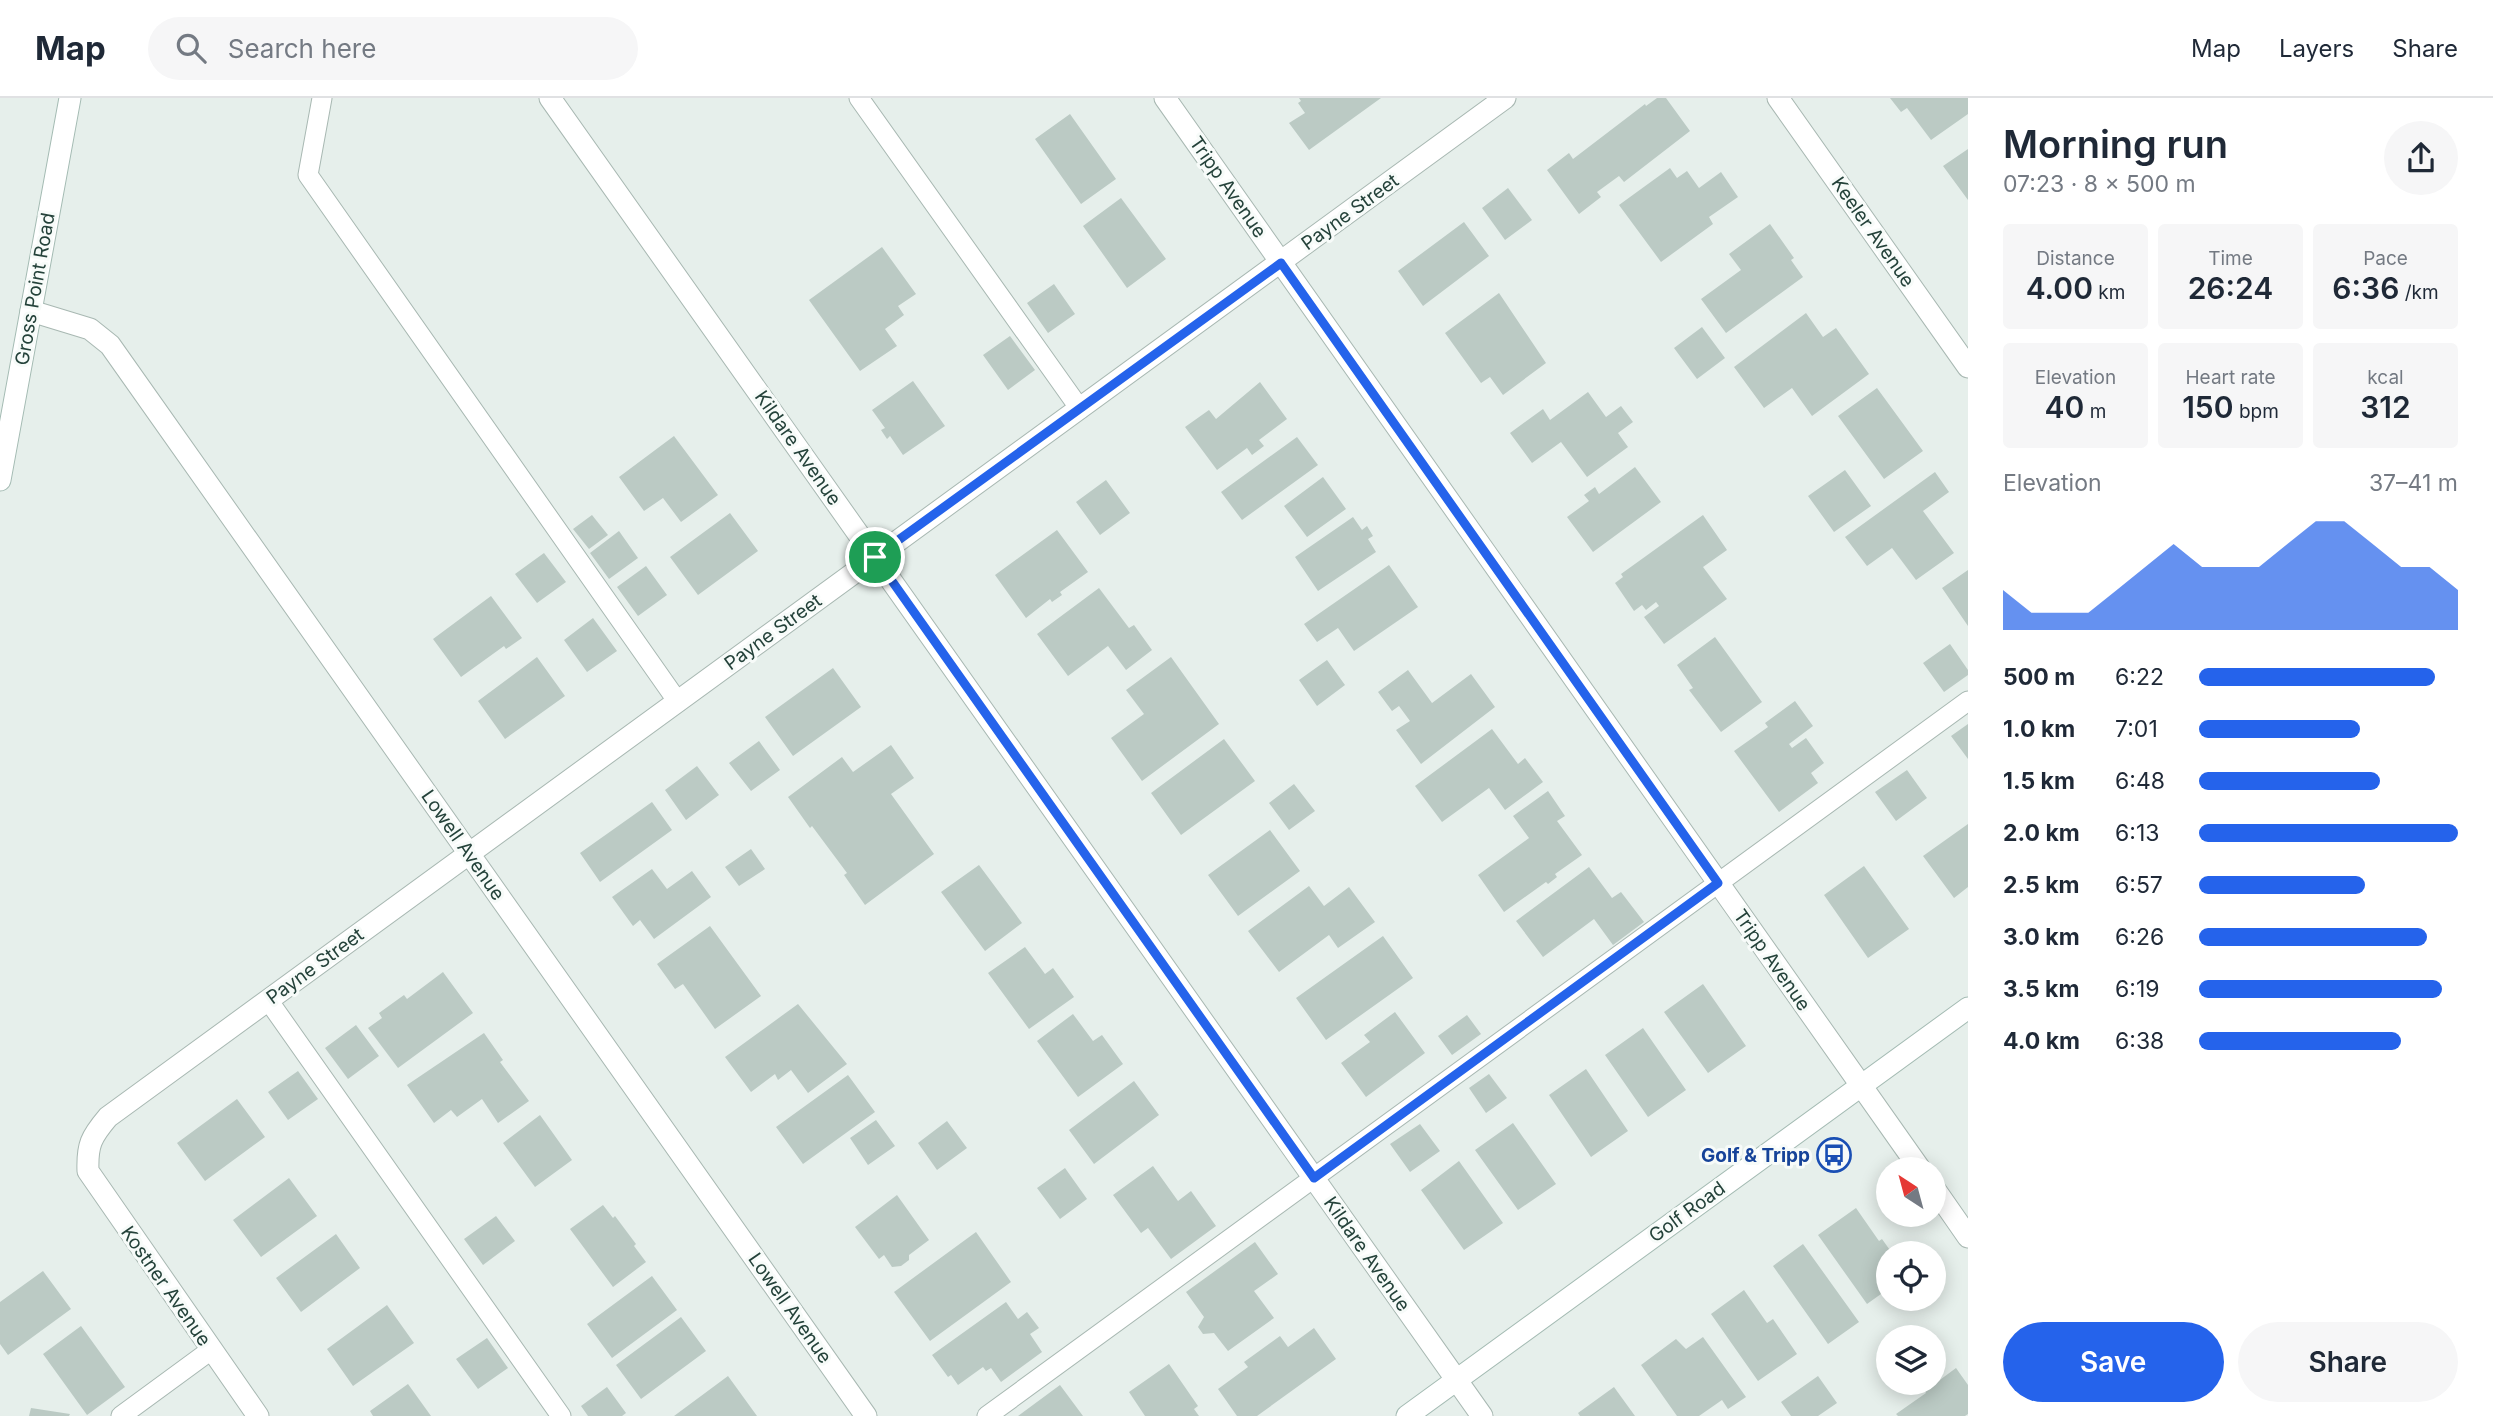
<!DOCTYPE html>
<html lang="en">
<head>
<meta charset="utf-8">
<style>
	:root { --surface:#fff; --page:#f6f6f7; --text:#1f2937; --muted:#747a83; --line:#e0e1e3; --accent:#2563eb }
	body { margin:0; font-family:Inter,sans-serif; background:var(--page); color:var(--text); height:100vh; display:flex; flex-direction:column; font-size:26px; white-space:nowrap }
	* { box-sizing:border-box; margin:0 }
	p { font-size:23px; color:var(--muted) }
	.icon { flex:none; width:38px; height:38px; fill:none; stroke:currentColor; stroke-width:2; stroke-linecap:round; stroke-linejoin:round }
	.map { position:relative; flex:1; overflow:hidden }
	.panel { display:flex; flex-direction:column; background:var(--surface); width:525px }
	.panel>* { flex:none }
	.needle { width:46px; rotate:324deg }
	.controls { position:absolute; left:1876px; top:1059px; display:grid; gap:14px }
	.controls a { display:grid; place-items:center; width:70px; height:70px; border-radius:50%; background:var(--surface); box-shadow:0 4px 18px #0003; font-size:35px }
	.pin { position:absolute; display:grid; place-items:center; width:60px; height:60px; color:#fff; margin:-30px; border:4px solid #fff; border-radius:50%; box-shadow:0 2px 7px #0007 }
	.round { display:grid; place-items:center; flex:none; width:74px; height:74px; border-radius:37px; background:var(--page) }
	.overview { display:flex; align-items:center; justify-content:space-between; height:119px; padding:0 35px }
	h1 { font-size:38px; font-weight:600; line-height:52px }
	.stats { display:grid; grid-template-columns:repeat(3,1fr); gap:10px; height:119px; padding:7px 35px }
	.stats div { display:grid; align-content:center; border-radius:7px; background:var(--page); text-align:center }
	.stats b { font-size:30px; font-weight:600 }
	.stats small { font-size:19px; font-weight:400 }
	.stats p { font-size:19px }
	.chart { height:196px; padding:14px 35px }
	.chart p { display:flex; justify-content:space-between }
	.chart svg { width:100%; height:126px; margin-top:7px; fill:var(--accent); opacity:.7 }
	.cta { display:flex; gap:14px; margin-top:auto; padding:14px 35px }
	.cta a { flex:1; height:80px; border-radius:42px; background:var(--accent); color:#fff; font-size:28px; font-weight:600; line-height:80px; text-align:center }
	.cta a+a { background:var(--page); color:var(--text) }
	ul { padding:0 35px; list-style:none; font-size:23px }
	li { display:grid; grid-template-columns:112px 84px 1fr; align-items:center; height:52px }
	li i { height:18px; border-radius:9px; background:var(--accent) }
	header { display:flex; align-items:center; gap:42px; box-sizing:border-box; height:98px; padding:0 35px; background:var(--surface); border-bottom:2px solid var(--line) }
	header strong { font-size:33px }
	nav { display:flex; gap:38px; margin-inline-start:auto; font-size:24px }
	.search { width:490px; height:63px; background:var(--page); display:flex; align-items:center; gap:18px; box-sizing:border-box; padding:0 24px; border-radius:38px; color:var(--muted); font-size:26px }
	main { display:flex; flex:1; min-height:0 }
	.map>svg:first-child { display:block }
</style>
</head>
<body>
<header>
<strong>Map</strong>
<div class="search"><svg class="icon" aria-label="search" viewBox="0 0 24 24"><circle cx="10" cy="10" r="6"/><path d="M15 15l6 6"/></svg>Search here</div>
<nav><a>Map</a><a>Layers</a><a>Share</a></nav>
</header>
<main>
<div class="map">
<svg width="1968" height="1318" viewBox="0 0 1968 1318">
	<rect width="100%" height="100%" fill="#e6efeb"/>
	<path fill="#bbcac4" d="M1299 0H1381L1309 52 1289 25 1305 15 1298 5 1301 3Z
		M1657 0H1666L1690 33 1624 84 1619 78 1597 94 1601 99 1579 116 1547 72 1569 55 1573 61 1645 6 1646 8Z
		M1890 0H1968V16L1931 42 1907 10 1901 14Z
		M1070 16 1116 81 1081 106 1035 41Z
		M1968 51V102L1943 68Z
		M1670 70 1677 80 1687 73 1699 90 1721 74 1738 99 1709 119 1713 126 1661 164 1619 107Z
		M1508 90 1532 122 1505 142 1482 110Z
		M1121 100 1166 161 1127 190 1083 128Z
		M1464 124 1489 158 1423 208 1398 173Z
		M1770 126 1794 160 1791 162 1803 179 1726 235 1701 201 1741 172 1729 156Z
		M882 149 916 196 898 208 904 217 885 231 897 248 860 273 809 202Z
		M1054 186 1075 216 1048 235 1027 205Z
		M1499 195 1546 265 1503 297 1490 279 1481 285 1445 235Z
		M1806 215 1823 239 1836 230 1869 276 1812 318 1792 290 1764 310 1734 269Z
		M1702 229 1725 260 1697 281 1674 250Z
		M1010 238 1035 272 1008 292 983 257Z
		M913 283 945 328 903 357 890 338 887 341 881 332 885 330 872 312Z
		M1260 284 1287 321 1259 342 1264 348 1252 357 1247 350 1217 372 1185 329 1209 312 1216 321Z
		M1877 290 1923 353 1884 381 1838 318Z
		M1588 294 1606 319 1621 308 1633 324 1618 335 1628 349 1587 379 1561 344 1532 365 1510 335 1543 311 1550 322Z
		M674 338 718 397 681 424 663 400 644 413 619 379Z
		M1297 339 1318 367 1242 422 1221 394Z
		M1635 369 1661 404 1593 454 1567 419 1589 403 1584 397 1595 389 1599 396Z
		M1845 372 1871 408 1834 434 1808 398Z
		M1935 374 1949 394 1923 413 1954 455 1916 482 1892 450 1867 468 1845 439Z
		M1323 379 1346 411 1307 439 1284 408Z
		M1106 382 1130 415 1100 437 1076 404Z
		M730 415 758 453 698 497 670 459Z
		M592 417 608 437 589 451 573 431Z
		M1703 417 1727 452 1703 469 1727 501 1664 546 1644 519 1659 508 1656 504 1646 512 1642 507 1634 513 1615 485 1623 479 1621 476Z
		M1353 419 1362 432 1367 428 1373 438 1368 441 1376 454 1318 493 1295 459Z
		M1057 432 1088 474 1060 494 1062 497 1052 504 1050 501 1026 520 995 477Z
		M619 433 638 460 609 481 590 455Z
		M544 455 566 484 537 505 515 476Z
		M1389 467 1418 509 1354 553 1338 530 1317 544 1304 526Z
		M646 468 667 497 638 518 617 489Z
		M1968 472V528L1942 490Z
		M1099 490 1129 530 1134 527 1152 552 1126 572 1108 548 1068 578 1037 536Z
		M491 498 522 540 506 551 504 548 461 579 433 541Z
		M593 520 617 553 587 574 564 542Z
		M1715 539 1762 604 1721 634 1689 592 1693 590 1677 567Z
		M1950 546 1968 572V577L1944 594 1923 565Z
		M537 559 565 598 505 641 478 603Z
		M1171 559 1219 626 1142 683 1111 640 1144 616 1126 592Z
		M1327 562 1345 587 1317 608 1299 582Z
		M833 570 861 609 793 658 765 619Z
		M1408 572 1432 605 1471 576 1495 609 1421 666 1396 632 1410 623 1399 608 1392 613 1378 594Z
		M1795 603 1813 628 1789 646 1792 650 1806 640 1824 665 1811 675 1818 685 1779 714 1734 653 1768 629 1765 625Z
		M1968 626V661L1951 638Z
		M1492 631 1518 666 1525 660 1543 684 1505 712 1489 690 1442 724 1415 688Z
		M1224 641 1255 683 1181 737 1151 695Z
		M759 643 780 672 751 693 729 665Z
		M891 647 914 680 891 696 934 756 865 807 844 777 847 775 812 728 810 730 788 699 842 659 853 674Z
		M697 668 719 697 686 722 665 692Z
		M1907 672 1927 700 1896 723 1875 694Z
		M1294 686 1315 713 1289 732 1269 705Z
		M1548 693 1565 718 1557 723 1582 757 1555 776 1557 779 1548 786 1546 784 1504 814 1478 777 1529 740 1513 718Z
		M652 704 672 732 600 784 580 755Z
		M1968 726V789L1954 800 1923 758Z
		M1270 732 1300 773 1238 818 1208 777Z
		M751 751 765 771 739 788 725 769Z
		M979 767 1022 825 985 853 941 794Z
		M1864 768 1909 831 1868 860 1824 797Z
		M1589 769 1612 800 1621 794 1644 824 1613 847 1594 821 1543 859 1516 823Z
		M652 771 667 791 692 773 711 799 654 841 640 822 633 828 612 799Z
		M1309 788 1324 808 1349 789 1375 824 1338 850 1329 837 1279 874 1248 833Z
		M710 828 761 898 715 931 683 886 675 891 657 866Z
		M1383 838 1413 880 1326 942 1296 900Z
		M1025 849 1045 876 1053 870 1074 899 1029 931 988 875Z
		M443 874 473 915 398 970 368 930 382 920 379 915 404 897 407 901Z
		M1703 886 1746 948 1708 975 1664 914Z
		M798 906 847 966 808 995 791 972 778 982 775 976 751 994 725 959Z
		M1395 914 1425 955 1366 999 1341 965 1370 944 1364 937Z
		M1073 916 1093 943 1102 937 1123 966 1078 999 1037 943Z
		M1467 917 1481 936 1452 957 1438 938Z
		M356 927 379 958 348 981 325 950Z
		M1643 930 1686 992 1648 1019 1605 957Z
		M484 935 503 962 500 964 529 1003 498 1025 482 1001 457 1019 451 1012 434 1025 407 987Z
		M1586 971 1628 1033 1591 1059 1549 997Z
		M298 973 318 1001 288 1022 268 994Z
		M1489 976 1507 1000 1486 1015 1469 990Z
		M848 977 875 1014 803 1066 776 1029Z
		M1134 983 1159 1017 1094 1066 1069 1032Z
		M237 1001 265 1039 205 1083 177 1045Z
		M540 1017 572 1062 535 1089 503 1045Z
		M876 1022 895 1048 868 1067 850 1040Z
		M947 1023 967 1050 937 1072 918 1045Z
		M1513 1025 1556 1086 1518 1112 1475 1052Z
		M1420 1026 1440 1053 1410 1074 1390 1046Z
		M1459 1063 1503 1125 1464 1152 1421 1092Z
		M1153 1068 1178 1103 1191 1093 1216 1128 1171 1161 1148 1130 1141 1135 1113 1097Z
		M1065 1070 1087 1101 1060 1121 1037 1090Z
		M289 1080 317 1118 261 1159 233 1122Z
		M897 1097 929 1142 909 1157V1162L901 1168 892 1169 884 1157 879 1161 855 1129Z
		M603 1107 613 1120 615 1118 636 1146 634 1148 646 1164 613 1189 570 1131Z
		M1856 1110 1879 1143 1882 1141 1892 1155H1888V1191L1867 1206 1818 1137Z
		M496 1118 515 1143 483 1167 464 1141Z
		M976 1134 1011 1184 930 1243 894 1194Z
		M336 1136 360 1170 301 1214 276 1180Z
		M1255 1144 1278 1176 1254 1193 1274 1220 1228 1253 1214 1235 1203 1236 1198 1229 1204 1219 1186 1194Z
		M1803 1146 1859 1224 1828 1246 1773 1168Z
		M43 1173 71 1211 8 1257 0 1246V1204Z
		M652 1178 677 1212 612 1260 587 1226Z
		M1744 1192 1767 1225 1773 1221 1797 1256 1758 1283 1711 1216Z
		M1006 1204 1018 1221 1027 1214 1039 1230 1030 1236 1042 1254 1001 1284 991 1270 986 1273 983 1269 958 1287 951 1277 948 1279 932 1257Z
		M387 1207 414 1245 353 1288 327 1251Z
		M681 1219 706 1253 641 1301 616 1267Z
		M81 1228 125 1289 87 1317 43 1256Z
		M1314 1230 1336 1261 1257 1318H1237L1218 1291 1248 1269 1244 1264 1280 1238 1288 1249Z
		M1703 1239 1746 1299 1728 1311 1722 1302 1699 1318H1677L1641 1267 1676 1241 1686 1251Z
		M487 1240 508 1270 478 1291 456 1261Z
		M1169 1266 1198 1308 1194 1311 1199 1318H1145L1129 1294Z
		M1956 1270 1968 1287V1316L1965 1318H1898L1896 1316 1926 1295 1925 1293Z
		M728 1278 757 1318H674Z
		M1818 1278 1837 1305 1818 1318H1791L1781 1304Z
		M408 1286 431 1318H373L370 1313Z
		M1060 1287 1083 1318H1018Z
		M607 1289 626 1315 622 1318H588L581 1308Z
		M1614 1289 1635 1318H1580L1578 1315Z
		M31 1310 70 1316 69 1318H29Z"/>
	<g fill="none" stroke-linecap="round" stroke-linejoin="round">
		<g stroke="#a8b8b2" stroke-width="21">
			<path id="service" d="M322 0 308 77 678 604
				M859 0 1080 311
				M268 902 561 1318
				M121 1318 211 1252
				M987 1318 1968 603"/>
		</g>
		<g stroke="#a8b8b2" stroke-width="23">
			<path id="minor" d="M550 0 1482 1318
				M1165 0 1920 1071
				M1778 0 1968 269
				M31 213 90 231 110 247 866 1318
				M1934 1090 1968 1139
				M258 1318 88 1073C87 1047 91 1039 108 1019L1505 0"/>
		</g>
		<g stroke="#a4bbb3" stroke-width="23">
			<path id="secondary" d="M0 382 70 0
				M1407 1318 1968 910"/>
		</g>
		<use href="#service" stroke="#fff" stroke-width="19"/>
		<use href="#minor" stroke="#fff" stroke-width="21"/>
		<use href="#secondary" stroke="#fff" stroke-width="21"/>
	</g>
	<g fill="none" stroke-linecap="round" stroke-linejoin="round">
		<g stroke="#fff" stroke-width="14">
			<path id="route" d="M1281 165 1718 785 1314 1080 875 459Z"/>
		</g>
		<use href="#route" stroke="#2563eb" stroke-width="9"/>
	</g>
	<defs>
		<g id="bus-ring" transform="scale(1.75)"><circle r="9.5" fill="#f7fbf9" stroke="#1a4fb4" stroke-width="1.5"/><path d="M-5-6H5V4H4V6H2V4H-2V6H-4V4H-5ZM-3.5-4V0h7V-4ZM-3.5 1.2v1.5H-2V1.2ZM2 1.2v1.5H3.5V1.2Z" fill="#1a4fb4"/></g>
	</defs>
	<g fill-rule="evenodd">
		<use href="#bus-ring" x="1834" y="1057"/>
	</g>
	<g text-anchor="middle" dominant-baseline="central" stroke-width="6" stroke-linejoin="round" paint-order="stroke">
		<g font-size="19" fill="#24423a" stroke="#f7fbf9">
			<text transform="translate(1228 89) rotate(55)">Tripp Avenue</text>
			<text transform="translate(1350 114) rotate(-36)">Payne Street</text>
			<text transform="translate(1873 134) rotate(55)">Keeler Avenue</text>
			<text transform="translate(35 191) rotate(-80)">Gross Point Road</text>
			<text transform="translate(798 350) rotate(55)">Kildare Avenue</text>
			<text transform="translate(773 534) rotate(-36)">Payne Street</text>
			<text transform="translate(463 747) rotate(55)">Lowell Avenue</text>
			<text transform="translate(1772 862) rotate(55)">Tripp Avenue</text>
			<text transform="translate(315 868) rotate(-36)">Payne Street</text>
			<text transform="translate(1687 1114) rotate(-36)">Golf Road</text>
			<text transform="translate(1367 1156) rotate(55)">Kildare Avenue</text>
			<text transform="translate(166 1188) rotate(55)">Kostner Avenue</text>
			<text transform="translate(790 1210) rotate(55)">Lowell Avenue</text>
		</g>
		<g font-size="19" font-weight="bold" fill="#164399" stroke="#f7fbf9" text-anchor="end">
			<text x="1810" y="1057">Golf &amp; Tripp</text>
		</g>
	</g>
</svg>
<div class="controls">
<a><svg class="needle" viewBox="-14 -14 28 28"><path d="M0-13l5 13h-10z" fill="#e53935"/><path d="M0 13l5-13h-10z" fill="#747a83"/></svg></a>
<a><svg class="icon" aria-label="locate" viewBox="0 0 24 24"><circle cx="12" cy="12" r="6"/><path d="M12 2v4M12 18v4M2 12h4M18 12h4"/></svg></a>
<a><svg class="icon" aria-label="layers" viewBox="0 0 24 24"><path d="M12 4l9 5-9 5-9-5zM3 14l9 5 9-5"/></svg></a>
</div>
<div class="pin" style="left:875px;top:459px;background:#1e9e55"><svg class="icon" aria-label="arrive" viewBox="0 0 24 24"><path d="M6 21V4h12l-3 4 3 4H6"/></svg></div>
</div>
<section class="panel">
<div class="overview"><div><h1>Morning run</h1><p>07:23 · 8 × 500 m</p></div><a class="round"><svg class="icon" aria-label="share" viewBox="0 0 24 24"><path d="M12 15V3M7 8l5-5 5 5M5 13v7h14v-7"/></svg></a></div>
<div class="stats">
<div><p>Distance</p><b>4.00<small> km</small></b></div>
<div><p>Time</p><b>26:24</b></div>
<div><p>Pace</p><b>6:36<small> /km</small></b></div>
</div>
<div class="stats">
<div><p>Elevation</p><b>40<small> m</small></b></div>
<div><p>Heart rate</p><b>150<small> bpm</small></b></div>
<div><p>kcal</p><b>312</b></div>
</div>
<div class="chart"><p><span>Elevation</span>37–41 m</p>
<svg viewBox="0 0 160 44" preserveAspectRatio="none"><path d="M0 44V30L10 38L20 38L30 38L40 30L50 22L60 14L70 22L80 22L90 22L100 14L110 6L120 6L130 14L140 22L150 22L160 30V44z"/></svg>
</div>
<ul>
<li><b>500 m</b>6:22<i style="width:91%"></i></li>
<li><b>1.0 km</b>7:01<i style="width:62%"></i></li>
<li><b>1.5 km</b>6:48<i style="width:70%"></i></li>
<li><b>2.0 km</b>6:13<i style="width:100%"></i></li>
<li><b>2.5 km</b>6:57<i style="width:64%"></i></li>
<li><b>3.0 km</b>6:26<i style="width:88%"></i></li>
<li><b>3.5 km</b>6:19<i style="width:94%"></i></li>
<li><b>4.0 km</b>6:38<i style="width:78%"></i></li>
</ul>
<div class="cta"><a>Save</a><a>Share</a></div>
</section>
</main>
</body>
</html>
